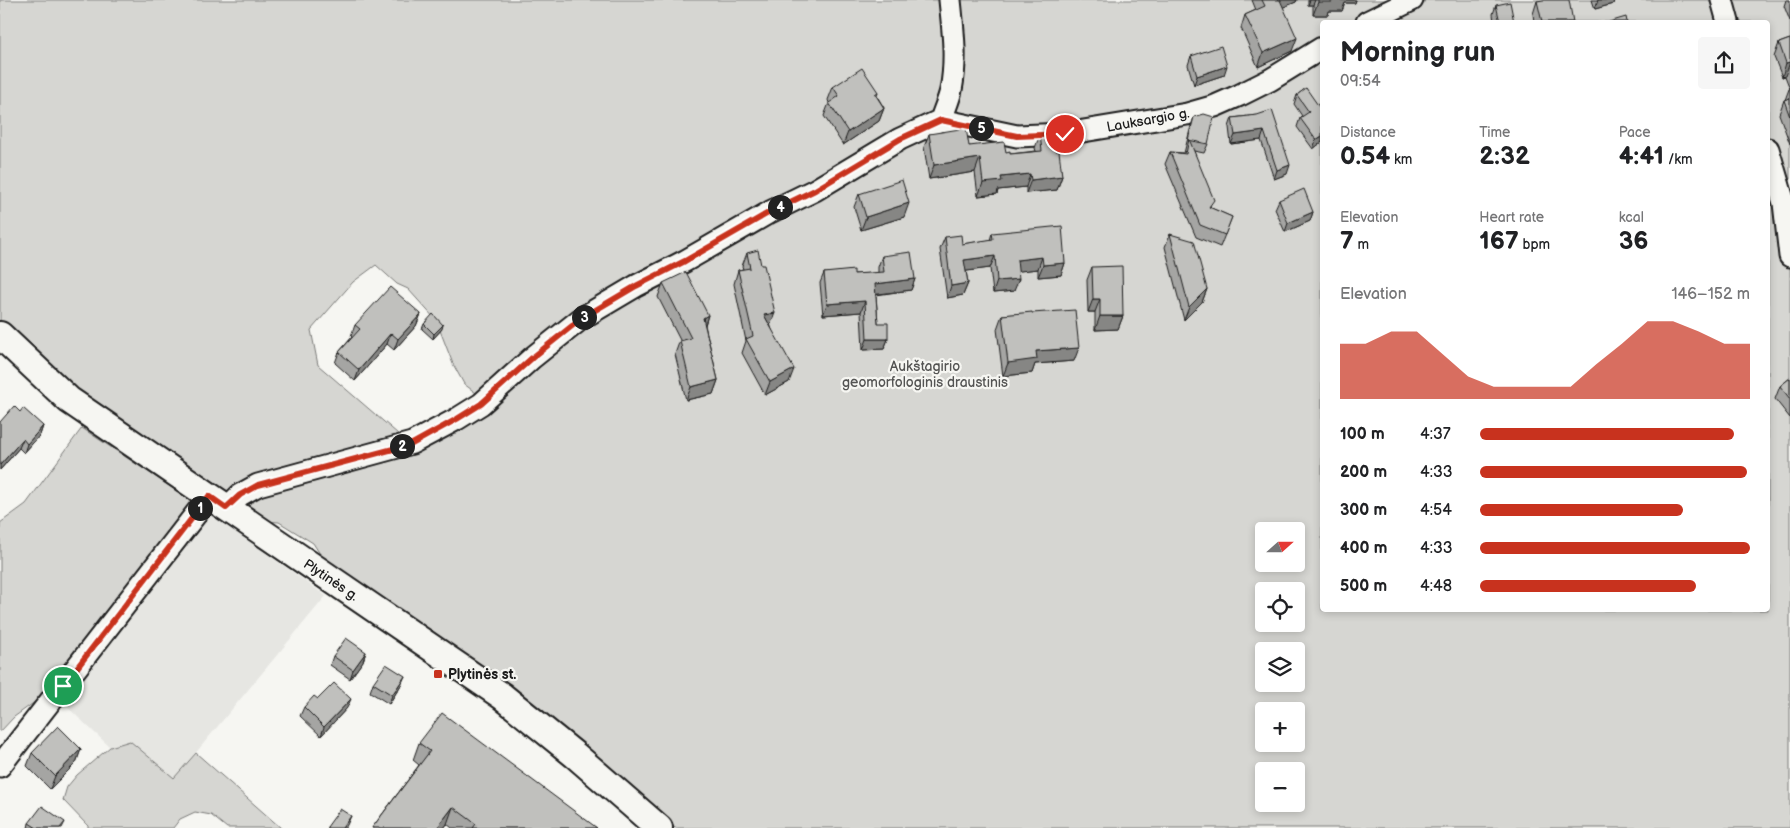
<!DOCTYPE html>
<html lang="en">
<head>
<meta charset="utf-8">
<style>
	:root { --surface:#fff; --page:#f6f6f6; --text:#202124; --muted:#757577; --accent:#c8321e }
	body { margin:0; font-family:"Balsamiq Sans",sans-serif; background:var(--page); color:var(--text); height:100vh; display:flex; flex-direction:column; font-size:19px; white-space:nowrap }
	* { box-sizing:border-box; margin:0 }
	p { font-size:16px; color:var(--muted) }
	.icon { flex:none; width:28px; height:28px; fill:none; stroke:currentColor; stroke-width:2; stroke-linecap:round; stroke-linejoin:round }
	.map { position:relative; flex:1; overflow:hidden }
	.panel { position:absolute; left:1320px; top:20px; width:450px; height:592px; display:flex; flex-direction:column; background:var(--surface); border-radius:5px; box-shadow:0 2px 8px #0003 }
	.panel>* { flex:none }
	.needle { width:32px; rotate:69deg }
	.controls { position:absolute; left:1255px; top:522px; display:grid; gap:10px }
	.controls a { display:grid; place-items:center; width:50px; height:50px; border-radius:5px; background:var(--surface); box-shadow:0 2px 8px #0003; font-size:25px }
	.pin { position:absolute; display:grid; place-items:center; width:42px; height:42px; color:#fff; margin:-21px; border:2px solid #fff; border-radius:50%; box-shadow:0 1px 5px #0007 }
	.km { position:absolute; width:25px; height:25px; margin:-12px; border-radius:50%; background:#222; color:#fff; font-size:14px; line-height:25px; text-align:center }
	.round { display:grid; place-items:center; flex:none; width:52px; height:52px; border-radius:5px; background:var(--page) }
	.headline { display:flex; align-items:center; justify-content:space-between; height:85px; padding:0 20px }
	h1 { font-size:28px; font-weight:600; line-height:38px }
	.metrics { display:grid; grid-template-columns:repeat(3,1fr); gap:8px; height:85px; padding:5px 20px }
	.metrics div { display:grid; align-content:center }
	.metrics b { font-size:25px; font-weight:600 }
	.metrics small { font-size:14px; font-weight:400 }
	.metrics p { font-size:14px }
	.chart { height:140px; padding:10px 20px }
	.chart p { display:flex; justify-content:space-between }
	.chart svg { width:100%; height:90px; margin-top:5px; fill:var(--accent); opacity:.7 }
	ul { padding:0 20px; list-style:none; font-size:16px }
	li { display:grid; grid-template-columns:80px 60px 1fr; align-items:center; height:38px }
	li i { height:12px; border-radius:6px; background:var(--accent) }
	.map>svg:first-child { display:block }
</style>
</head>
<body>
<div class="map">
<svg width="1790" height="828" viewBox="0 0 1790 828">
	<rect width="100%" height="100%" fill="#f6f6f2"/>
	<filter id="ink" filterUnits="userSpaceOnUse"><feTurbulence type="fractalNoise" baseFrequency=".02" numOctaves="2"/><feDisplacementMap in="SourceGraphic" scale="10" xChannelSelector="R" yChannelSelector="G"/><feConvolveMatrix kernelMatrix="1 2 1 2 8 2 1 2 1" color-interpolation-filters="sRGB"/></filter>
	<g filter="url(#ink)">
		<path fill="#e6e6e2" d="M198 505 326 596 174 779 130 741 110 747 50 691Z"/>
		<path fill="#d6d6d2" stroke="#797977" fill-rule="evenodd" d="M0 0H1790V828H675L569 735 327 565 313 543 279 522 264 521 89 402 32 352 0 320ZM1322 22H1768V610H1322ZM376 265 397 284 408 289 436 320 453 364 464 384 480 396 405 440 318 365 311 330 353 282ZM1264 531H1296V564H1264ZM1264 591H1296V624H1264ZM1264 651H1296V684H1264ZM1264 711H1296V744H1264ZM1264 771H1296V804H1264Z
			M82 428 198 505 50 691 14 717 0 732V523L26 504Z
			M130 741 174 778 196 753 281 828H227L211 815 195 812 180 819 173 828H88V826L63 800 67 787 77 775 110 747Z"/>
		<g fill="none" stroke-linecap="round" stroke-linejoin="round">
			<g stroke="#1c1c1c" stroke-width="25">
				<path id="minor" d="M1722 0 1728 22
					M1367 22 1412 0
					M941 120C944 110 949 100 951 90 957 60 953 30 950 0
					M1768 149 1784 203 1790 256
					M226 509 240 495 258 485 412 443 457 419 481 404 532 358 582 318 636 286 685 261 770 212 815 190 900 139 941 120 1017 136 1065 134 1187 114 1215 106 1240 95 1270 80 1322 48
					M0 766 209 497"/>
			</g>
			<g stroke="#1c1c1c" stroke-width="30">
				<path id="major" d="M0 335 69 400 502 696 575 755 659 828"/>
			</g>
			<use href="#minor" stroke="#f6f6f2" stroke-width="21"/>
			<use href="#major" stroke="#f6f6f2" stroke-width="26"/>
		</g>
		<path fill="#a5a5a3" stroke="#1c1c1c" d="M1252 0H1297L1296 2 1283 7 1292 51 1258 67 1241 28 1245 15 1256 10Z
			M1308 0H1356L1355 3H1345L1342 11H1329L1328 15H1313V5H1308Z
			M1592 0H1614L1613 4 1595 9Z
			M1786 0H1790V21L1784 6Z
			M1537 1 1573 22H1534L1533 14Z
			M1496 5 1514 22H1494L1493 14Z
			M1790 39V144L1779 114 1784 100H1785L1789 89H1790L1785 76 1782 77 1774 57 1779 43Z
			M1191 56 1224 75 1194 85 1188 65Z
			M833 87 878 92 877 96 884 108 879 121 843 145 824 116 829 103 828 100Z
			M1306 88 1322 142 1313 149 1297 127 1300 118 1302 116 1294 104 1297 95Z
			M1257 115 1287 174 1274 179 1261 140 1231 144 1229 127 1232 118Z
			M1194 117 1208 144 1204 153 1194 151 1211 208 1232 217 1220 247 1196 237 1165 164 1170 152 1184 153 1191 126Z
			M929 134 969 146 1006 152 1010 154 1036 151 1035 148 1040 134 1056 151 1062 176 1057 190 1026 193V187L998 190 997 194 978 196 975 172 929 179 924 147Z
			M859 194 904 217 861 230 854 207Z
			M1279 200 1313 212 1310 221 1285 232 1275 209Z
			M992 233 1065 263 1061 275 1038 277V269L1018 271 1014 291 993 293 990 268 966 271 968 283 963 295 947 298 940 249 945 237 962 244 990 240Z
			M1170 234 1207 289 1202 302 1184 320 1165 247Z
			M747 253 789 382 765 395 742 353 746 341 734 284 738 270 743 269 742 266Z
			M882 256 915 279 911 290 876 295 878 323 888 339 884 349 863 350 861 312 823 315 820 283 824 273 854 274 878 273V267Z
			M1092 267 1123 316 1118 329 1095 330V312H1088L1087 280Z
			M663 283 708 315 705 325 718 380 713 394 686 400 675 354 680 340 658 297Z
			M1032 313 1074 361 1035 364 1032 373 1003 376 997 329 1002 315Z
			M421 314 416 326 394 350 387 344 355 381 335 363 339 352 352 337 351 336 355 325Z
			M424 324 442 329 433 339 422 329Z
			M1790 378V418L1775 399 1780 386Z
			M20 412 43 426 40 435 24 453 19 448 0 470V422Z
			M366 652 363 661 350 679 330 665 333 656Z
			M373 683 401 685 389 704 370 692Z
			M318 699 347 708 321 736 300 716 304 707Z
			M419 743 597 828H452L447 824 444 828H372L419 765 413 760Z
			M81 749 76 763 50 789 27 766 32 753Z
			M65 822 62 828H28L29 823Z"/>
		<path fill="#868684" stroke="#1c1c1c" d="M1278 0H1297L1296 2 1274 11Z
			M1310 0H1315L1313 5H1308Z
			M1331 0H1356L1355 3H1345L1342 11H1329L1328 15H1313L1318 2Z
			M1598 0H1614L1613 4 1595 9Z
			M1297 38 1292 51 1258 67 1263 53Z
			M1790 62 1785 76 1782 77 1786 63Z
			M1227 66 1224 75 1194 85 1197 76Z
			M884 108 879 121 843 145 848 132Z
			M1264 131 1261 140 1231 144 1235 135Z
			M1322 136V142L1313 149 1316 140Z
			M980 158 975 172 929 179 934 165Z
			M1290 165 1287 174 1274 179 1277 170Z
			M1030 174 1026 187 998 190 997 194 978 196 983 183 1001 177Z
			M1062 176 1057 190 1026 193 1031 180Z
			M909 203 904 217 861 230 866 217Z
			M1313 212 1310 221 1285 232 1288 223Z
			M995 256 990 268 960 272 964 260Z
			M1042 257 1038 269 1012 272 1017 260Z
			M1065 263 1061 275 1038 277 1043 265Z
			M915 279 911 290 871 295 875 284Z
			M1019 279 1014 291 993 293 997 281Z
			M968 283 963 295 947 298 951 286Z
			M1207 289 1202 302 1184 320 1189 307Z
			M1093 299H1100L1095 312H1088Z
			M865 301 861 312 823 315 827 304Z
			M775 313 770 326 764 315Z
			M421 314 416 326 394 350 398 339Z
			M708 315 704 328 703 318Z
			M1100 316H1123L1118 329 1095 330Z
			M443 325 442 329 433 339 434 334Z
			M391 333 387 344 355 381 359 370Z
			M867 339H888L884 349 863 350Z
			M1079 348 1074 361 1035 364 1032 373 1003 376 1008 363 1036 351Z
			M794 369 789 382 765 395 770 382Z
			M718 380 713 394 686 400 691 387Z
			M43 426 40 435 24 453 27 444Z
			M23 439 19 448 0 470V465Z
			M366 652 363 661 350 679 353 670Z
			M405 676 401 685 389 704 392 695Z
			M351 699 347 708 321 736 324 727Z
			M81 749 76 763 50 789 55 776Z
			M453 807 447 824 444 828H437Z
			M351 816 347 825 345 828H342Z"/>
		<path fill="#c0c0bd" stroke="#1c1c1c" d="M1262 0H1280L1297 38 1263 53 1245 15 1265 6Z
			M1318 0H1332V2H1318Z
			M1543 0H1569L1573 22H1542L1537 1Z
			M1510 2 1514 22H1500L1496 5Z
			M1626 17 1627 22H1609Z
			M1790 39V63V62L1786 63 1779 43Z
			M1221 46 1227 66 1197 76 1191 56Z
			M862 68 878 92 875 94 884 108 848 132 829 103 839 96 833 87Z
			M1306 88 1322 111V136L1316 140 1300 118 1309 112 1297 95Z
			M1790 98V117L1784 100Z
			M1272 110 1290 165 1277 170 1264 131 1235 135 1232 118 1257 115Z
			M1204 114 1214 117 1208 144 1188 140 1194 117Z
			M966 128 969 146 1004 142 1006 152 1010 151V154L1042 151 1040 134H1054L1056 151H1059L1062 176 1031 180 1030 174 1001 177 1002 181 983 183 980 158 934 165 929 134Z
			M1189 139 1214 200 1209 207 1232 217 1225 235 1200 225 1170 152 1186 154Z
			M902 180 909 203 866 217 859 194Z
			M1304 189 1313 212 1288 223 1279 200Z
			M1062 226 1065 263 1043 265 1042 257 1017 260 1019 279 997 281 995 256 964 260 968 283 951 286 945 237 961 235 962 244 993 239 992 233Z
			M1170 234 1194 241 1207 289 1189 307Z
			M758 250 761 265H764L775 313 764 315 794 369 770 382 746 339 753 336 738 270 750 268 747 253Z
			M911 252 915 279 875 284 878 323H888V339H867L865 301 827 304 824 273 854 270V274L884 272 882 256Z
			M1122 266 1123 316H1100V299H1093L1092 267Z
			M686 272 708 315 703 318 718 380 691 387 680 341 691 338 663 283Z
			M390 287 421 314 398 339 391 333 359 370 339 352 360 329 355 325Z
			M1075 310 1079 348 1036 351 1037 359 1008 363 1002 315 1032 312V313Z
			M433 314 443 325 434 334 424 324Z
			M1790 378V399L1780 386Z
			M14 406 20 412 23 408 43 426 27 444 23 439 0 465V422Z
			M346 638 366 652 353 670 333 656Z
			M386 664 405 676 392 695 373 683Z
			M334 683 351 699 324 727 304 707 314 696 318 699Z
			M442 713 597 828H473L476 824 453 807 437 828H372L430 751 419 743Z
			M58 726 81 749 55 776 32 753Z
			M42 806 65 822 60 828H37L29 823Z
			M340 809 351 816 342 828H328L327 827Z"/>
	</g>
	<g fill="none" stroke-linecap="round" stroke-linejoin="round" filter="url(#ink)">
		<g stroke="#fff" stroke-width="10">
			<path id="route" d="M63 686 209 496 226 508 240 495 258 485 412 444 457 419 481 404 532 358 582 318 636 286 685 261 770 212 815 190 900 139 941 120 1017 136 1065 134"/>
		</g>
		<use href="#route" stroke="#c8321e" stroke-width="6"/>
	</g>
	<rect fill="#c8321e" stroke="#f6f6f2" stroke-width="2" x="433" y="669" width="10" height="10" rx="2.5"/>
	<g text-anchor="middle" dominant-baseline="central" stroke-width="4.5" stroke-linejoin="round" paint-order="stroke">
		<g font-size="14" fill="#1c1c1c" stroke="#f6f6f2">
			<text transform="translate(1148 120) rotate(-10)">Lauksargio g.</text>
			<text transform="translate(331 580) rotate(34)">Plytinės g.</text>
		</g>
		<g font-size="14" fill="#545453" stroke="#f6f6f2">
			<text x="925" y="366">Aukštagirio<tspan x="925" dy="16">geomorfologinis draustinis</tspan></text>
		</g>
		<g font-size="14" font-weight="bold" fill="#1c1c1c" stroke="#f6f6f2" text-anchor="start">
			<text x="448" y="674">Plytinės st.</text>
		</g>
	</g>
</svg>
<div class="controls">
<a><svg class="needle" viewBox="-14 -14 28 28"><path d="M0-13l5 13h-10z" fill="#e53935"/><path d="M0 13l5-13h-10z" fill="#757577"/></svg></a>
<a><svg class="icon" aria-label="locate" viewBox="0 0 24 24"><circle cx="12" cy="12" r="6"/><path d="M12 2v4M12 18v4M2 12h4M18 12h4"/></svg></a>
<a><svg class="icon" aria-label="layers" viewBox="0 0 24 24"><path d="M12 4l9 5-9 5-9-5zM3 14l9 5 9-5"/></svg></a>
<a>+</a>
<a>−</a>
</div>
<div class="pin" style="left:63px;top:686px;background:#1e9e55"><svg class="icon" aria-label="arrive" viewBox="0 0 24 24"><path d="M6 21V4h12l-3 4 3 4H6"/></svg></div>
<div class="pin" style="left:1065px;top:134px;background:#d93025"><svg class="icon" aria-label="check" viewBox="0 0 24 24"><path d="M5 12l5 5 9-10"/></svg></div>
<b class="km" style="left:200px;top:508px">1</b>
<b class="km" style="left:402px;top:446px">2</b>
<b class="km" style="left:584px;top:317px">3</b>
<b class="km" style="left:780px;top:207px">4</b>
<b class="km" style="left:981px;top:128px">5</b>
<section class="panel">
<div class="headline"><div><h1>Morning run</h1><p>09:54</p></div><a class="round"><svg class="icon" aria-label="share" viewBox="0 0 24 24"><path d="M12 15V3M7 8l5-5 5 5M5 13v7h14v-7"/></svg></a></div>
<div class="metrics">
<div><p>Distance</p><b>0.54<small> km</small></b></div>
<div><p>Time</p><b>2:32</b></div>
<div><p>Pace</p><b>4:41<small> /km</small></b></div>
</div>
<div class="metrics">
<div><p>Elevation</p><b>7<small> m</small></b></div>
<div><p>Heart rate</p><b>167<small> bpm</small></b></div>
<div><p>kcal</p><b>36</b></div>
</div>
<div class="chart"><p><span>Elevation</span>146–152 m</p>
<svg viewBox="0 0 160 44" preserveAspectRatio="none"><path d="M0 44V17L10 17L20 11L30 11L40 22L50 33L60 38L70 38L80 38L90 38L100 27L110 17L120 6L130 6L140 11L150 17L160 17V44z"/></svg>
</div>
<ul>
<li><b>100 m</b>4:37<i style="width:94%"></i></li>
<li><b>200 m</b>4:33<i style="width:99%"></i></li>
<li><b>300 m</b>4:54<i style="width:75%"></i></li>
<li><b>400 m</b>4:33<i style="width:100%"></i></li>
<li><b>500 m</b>4:48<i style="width:80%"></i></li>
</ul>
</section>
</div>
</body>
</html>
